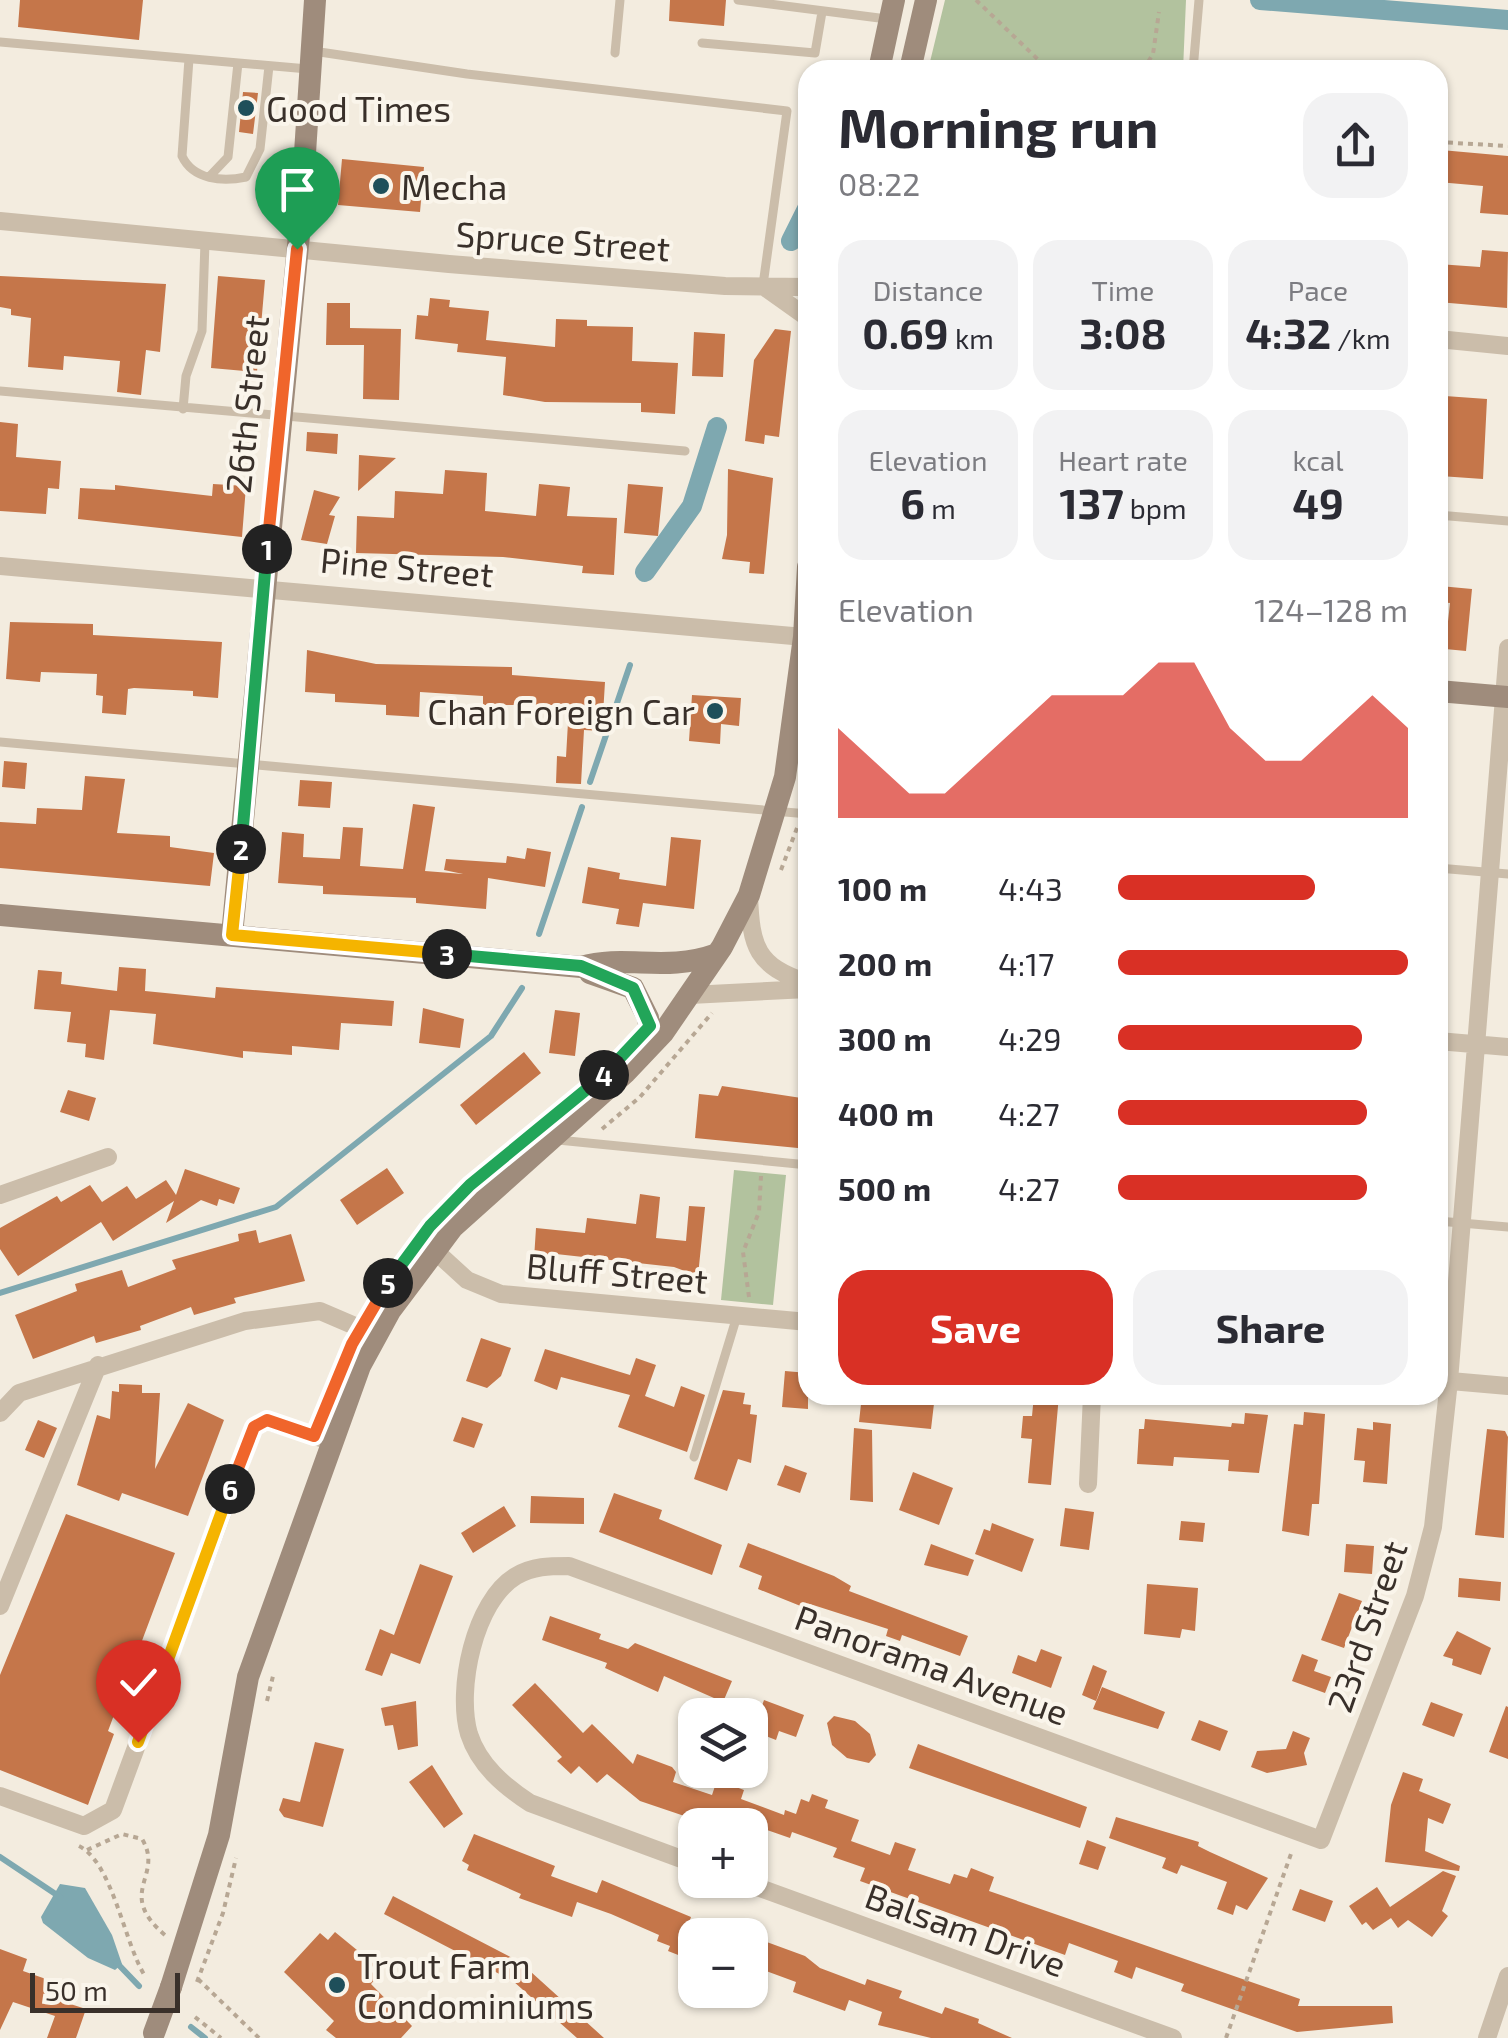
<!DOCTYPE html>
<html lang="en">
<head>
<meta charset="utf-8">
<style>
	:root { --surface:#fff; --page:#f2f2f3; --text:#2b2b33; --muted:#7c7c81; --accent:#d93025 }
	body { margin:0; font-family:"Exo 2",sans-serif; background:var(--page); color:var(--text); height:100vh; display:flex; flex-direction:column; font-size:38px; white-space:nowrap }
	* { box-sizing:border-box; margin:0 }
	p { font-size:32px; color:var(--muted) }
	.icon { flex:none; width:55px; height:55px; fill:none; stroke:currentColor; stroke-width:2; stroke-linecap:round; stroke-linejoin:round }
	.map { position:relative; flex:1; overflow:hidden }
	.details { position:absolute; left:798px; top:60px; width:650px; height:1345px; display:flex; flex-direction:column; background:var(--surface); border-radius:30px; box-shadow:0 2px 8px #0004 }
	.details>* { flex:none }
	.controls { position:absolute; left:678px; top:1698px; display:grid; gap:20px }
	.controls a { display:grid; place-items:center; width:90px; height:90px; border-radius:20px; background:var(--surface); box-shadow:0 2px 8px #0004; font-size:50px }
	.scale { position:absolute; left:30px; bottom:25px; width:150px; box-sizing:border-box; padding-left:10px; border:5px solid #39302a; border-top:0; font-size:28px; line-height:35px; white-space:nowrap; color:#39302a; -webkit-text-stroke:8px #faf5eb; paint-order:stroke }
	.pin { position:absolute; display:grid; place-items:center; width:85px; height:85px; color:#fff; margin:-102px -42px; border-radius:50% 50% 50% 0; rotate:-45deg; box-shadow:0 0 10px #0007 }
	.pin .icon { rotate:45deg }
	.km { position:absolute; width:50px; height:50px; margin:-25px; border-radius:50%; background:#222; color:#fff; font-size:28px; line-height:50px; text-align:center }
	.round { display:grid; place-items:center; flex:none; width:105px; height:105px; border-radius:30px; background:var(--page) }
	.overview { display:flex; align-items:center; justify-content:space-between; height:170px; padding:0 40px }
	h1 { font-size:55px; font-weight:700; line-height:75px }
	.metrics { display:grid; grid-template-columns:repeat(3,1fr); gap:15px; height:170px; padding:10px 40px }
	.metrics div { display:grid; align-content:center; border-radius:25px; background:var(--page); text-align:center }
	.metrics b { font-size:42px; font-weight:700 }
	.metrics small { font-size:28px; font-weight:400 }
	.metrics p { font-size:28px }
	.chart { height:280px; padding:20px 40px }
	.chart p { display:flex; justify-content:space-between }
	.chart svg { width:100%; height:180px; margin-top:10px; fill:var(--accent); opacity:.7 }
	.primary-button { display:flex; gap:20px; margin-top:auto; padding:20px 40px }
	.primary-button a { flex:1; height:115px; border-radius:30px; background:var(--accent); color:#fff; font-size:40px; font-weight:700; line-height:115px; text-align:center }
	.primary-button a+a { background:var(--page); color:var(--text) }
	ul { padding:0 40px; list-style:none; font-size:32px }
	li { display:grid; grid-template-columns:160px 120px 1fr; align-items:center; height:75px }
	li i { height:25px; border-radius:12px; background:var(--accent) }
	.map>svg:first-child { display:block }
</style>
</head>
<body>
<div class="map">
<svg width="1508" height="2038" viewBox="0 0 1508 2038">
	<rect width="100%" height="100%" fill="#f3ecdf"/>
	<path fill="#b2c29e" d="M945 0H1186L1183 70H928Z
		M734 1170 786 1175 773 1305 721 1300Z"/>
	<path fill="#7ea8b0" d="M60 1884 85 1888 112 1935 122 1964 115 1970 88 1958 43 1923 41 1917Z"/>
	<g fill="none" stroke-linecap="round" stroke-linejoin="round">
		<path stroke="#7ea8b0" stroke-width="6" d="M590 782 630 665
			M539 934 582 807
			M0 1293 276 1207 491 1036 522 988
			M0 1857 60 1897
			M116 1962 139 1986
			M191 2027 205 2038"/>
		<path stroke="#7ea8b0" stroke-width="20" d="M1260 0 1508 20
			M791 241 808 207
			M645 572 692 506 717 427"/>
	</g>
	<path fill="#c5764a" d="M20 0H143L139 40 18 27Z
		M670 0H726L724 26 669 21Z
		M243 92 258 93 253 134 239 132Z
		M1441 150 1508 156V215L1480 213 1483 186 1438 182Z
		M342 159 424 167 420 212 338 205Z
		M1482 250 1508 252 1507 308 1438 302V264L1480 267Z
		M0 276 166 284 160 352 146 350 141 395 117 392 120 361 64 356 63 370 28 367 31 318 11 315V309L0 307Z
		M218 276 265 280 257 372 211 368Z
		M430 298 450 300 449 307 489 311 486 340 555 347 556 319 587 320V326L633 327 632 361 678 363 675 414 641 412V403L545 402 503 395 506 357 457 352 458 344 415 339 417 315 428 316Z
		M327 303H350V328L401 329 399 400 363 399 364 345H326Z
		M775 329 791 331 779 437 765 435 764 444 745 441 754 360Z
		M694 332 725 334 723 377 692 376Z
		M1445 396 1487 399 1483 479 1440 476Z
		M0 422 18 424 16 457 61 461 59 489 48 488 46 514 0 511Z
		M307 432 338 434 337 454 306 451Z
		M359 455 396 458 358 491Z
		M728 469 773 478 764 574 749 573 750 562 722 559 727 535Z
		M445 470 487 473 485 511 536 516 539 484 570 487 567 516 617 518 614 575 582 573 583 566 503 557 356 553 357 516 394 518 395 491 443 494Z
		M213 484 246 486 242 537 78 519 80 488 115 490V485L212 496Z
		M628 484 663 487 658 536 624 533Z
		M314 490 340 497 329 515 335 516 327 544 301 540Z
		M1440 586 1472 589 1466 651 1445 649 1450 603 1438 602Z
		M10 622 93 624V635L222 642 218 698 193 696V691L134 688 128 689 126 715 102 713 103 696 96 695 97 674 41 672 40 682 6 679Z
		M307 650 376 664 512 667V675L605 682 602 731 584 730 581 784 556 783 557 756 566 757 569 705H483V696L420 692 419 717 386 715V705L335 702V694L305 692Z
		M692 695 741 698 739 726 721 724 720 744 689 741Z
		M4 761 27 763 25 789 2 787Z
		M85 776 125 779 117 833 170 836V847L214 853 210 886 0 868V822L36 824 37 808 82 810Z
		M300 780 332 782 330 808 298 806Z
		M413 804 435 807 425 871 463 874 444 870 446 859 506 863 507 856 525 859 527 848 551 852 545 887 488 878 486 909 416 903V898L323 894V886L278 883 282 832 304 834 303 857 340 859 343 827 363 828 360 866 403 869Z
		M671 837 701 840 694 909 643 903 639 927 616 924 619 909 582 903 588 867 620 873 619 879 666 886Z
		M119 967 146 969 145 991 215 998 216 987 394 1001 392 1026 341 1023 339 1050 292 1046V1055L243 1051V1058L153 1044 156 1014 110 1010 104 1060 85 1057 86 1044 67 1042 71 1012 34 1009 38 970 62 972 61 984 117 991Z
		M423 1008 464 1019 460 1048 419 1043Z
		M555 1010 580 1013 575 1056 549 1053Z
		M524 1052 541 1073 476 1125 460 1105Z
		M722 1086 808 1099V1149L695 1138 699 1094 718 1096Z
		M68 1090 96 1098 89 1121 60 1112Z
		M387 1168 404 1193 357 1225 340 1200Z
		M185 1169 240 1188 234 1204 219 1199 217 1206 201 1200 166 1223 174 1201 113 1241 101 1222 18 1276 0 1249V1228L57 1196 61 1202 90 1185 102 1202 127 1186 136 1199 166 1180 176 1195Z
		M640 1194 660 1197 656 1238 686 1241 689 1206 705 1207 698 1276 674 1267 556 1254V1261L534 1259 536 1228 585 1233 587 1218 636 1224Z
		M256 1230 259 1243 291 1234 305 1281 234 1298 236 1303 194 1315 191 1307 140 1326 141 1330 96 1343 94 1336 33 1359 15 1315 77 1291 75 1284 122 1270 128 1287 176 1269 172 1260 239 1241 238 1234Z
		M481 1338 511 1348 501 1376 487 1388 466 1381Z
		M545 1349 630 1375 636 1358 656 1365 645 1396 674 1407 681 1386 705 1395 687 1452 618 1427 630 1395 561 1377 557 1390 534 1381Z
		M785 1371 808 1373V1409L782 1407Z
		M119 1384 142 1385V1393H160L155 1469 188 1403 224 1420 188 1516 122 1493 119 1501 77 1485 97 1415 110 1419 112 1391 119 1392Z
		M723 1390 745 1393 743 1404 751 1405 750 1414 757 1415 751 1463 738 1459 727 1491 694 1479Z
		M862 1395H935L931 1429 859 1422Z
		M1034 1395H1059L1051 1485 1028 1483 1032 1439 1021 1438 1023 1416H1032Z
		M1304 1412 1325 1414 1319 1504H1312L1309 1536 1282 1531 1294 1424 1303 1425Z
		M1245 1413 1268 1415 1259 1473 1228 1471 1229 1460 1174 1457 1173 1466 1137 1464 1139 1429H1144L1145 1419 1231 1427 1232 1423 1244 1424Z
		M462 1417 483 1424 474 1448 453 1441Z
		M38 1420 57 1428 44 1458 25 1450Z
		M1373 1422 1391 1424 1387 1484 1363 1482 1365 1461 1354 1460 1357 1428 1373 1430Z
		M854 1428 872 1430 873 1502 850 1500Z
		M1487 1429 1505 1431 1508 1437 1504 1538 1475 1535Z
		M785 1465 807 1473 800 1493 777 1485Z
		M913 1472 953 1488 939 1525 899 1510Z
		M614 1493 662 1510 659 1519 722 1545 712 1575 599 1532Z
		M531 1496 584 1498V1524L530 1523Z
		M504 1506 516 1526 473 1553 461 1533Z
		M1065 1508 1094 1512 1089 1550 1060 1546Z
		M66 1514 175 1553 108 1731 114 1734 88 1805 0 1770V1675Z
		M1181 1521 1205 1523 1203 1542 1179 1540Z
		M992 1523 1034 1539 1022 1572 975 1554 984 1529 990 1531Z
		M748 1543 834 1576 851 1586 849 1591 968 1636 960 1656 902 1635 900 1641 886 1636 888 1629 810 1604 808 1609 758 1589 762 1576 739 1567Z
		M931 1544 974 1560 968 1576 924 1565Z
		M1346 1544 1374 1546 1372 1574 1344 1572Z
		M420 1564 453 1576 420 1664 391 1653 382 1676 365 1670 380 1629 394 1635Z
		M1459 1578 1501 1582 1500 1601 1458 1597Z
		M1147 1584 1198 1588 1195 1631 1182 1629 1180 1638 1144 1634Z
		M1339 1593 1362 1601 1344 1648 1321 1640Z
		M550 1616 601 1634 599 1639 628 1649 635 1643 732 1681 723 1702 664 1676 658 1692 605 1668 607 1663 542 1640Z
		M1457 1631 1491 1648 1481 1675 1452 1665 1453 1659 1443 1656Z
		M1041 1649 1062 1657 1051 1688 1012 1673 1018 1655 1036 1662Z
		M1302 1654 1318 1660 1314 1671 1331 1677 1325 1693 1292 1681Z
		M1093 1665 1107 1671 1096 1701 1082 1695Z
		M535 1683 583 1733 592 1724 633 1764 637 1754 672 1767 676 1772 673 1782 712 1795 717 1780 744 1790 741 1799 784 1815 785 1810 796 1814 801 1799 809 1802 812 1794 828 1800 825 1808 859 1820 851 1841 890 1855 895 1842 916 1849 908 1870 950 1884 954 1874 967 1878 971 1868 994 1877 989 1891 1300 1999 1298 2006H1392L1393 2023 1297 2032 1181 1991 1184 1984 1136 1967 1132 1979 1114 1972 1118 1961 1069 1943 1065 1955 860 1881 865 1868 833 1857 837 1848 792 1832 790 1838 767 1830 750 1871V1825H711L640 1801 607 1774 597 1783 579 1766 571 1774 557 1761 562 1757 512 1705Z
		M1102 1687 1165 1712 1158 1729 1093 1709Z
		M764 1700 804 1715 796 1737 779 1731 776 1740 753 1731Z
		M416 1701 418 1746 398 1750 393 1725 385 1726 381 1708Z
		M1431 1702 1463 1714 1454 1737 1422 1725Z
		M1506 1706 1508 1707V1759L1489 1752Z
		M834 1716 855 1721 870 1734 876 1755 869 1763 847 1758 832 1745 827 1723Z
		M1199 1720 1228 1731 1220 1751 1191 1740Z
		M1293 1731 1310 1738 1304 1753 1307 1765 1267 1773 1251 1767 1257 1751 1286 1749Z
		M315 1742 344 1749 323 1827 284 1817 279 1810 283 1798 300 1802Z
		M918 1744 1087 1807 1080 1828 909 1768Z
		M432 1765 463 1814 444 1828 409 1782Z
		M1403 1772 1423 1779 1419 1791 1451 1804 1443 1824 1428 1818 1425 1851 1460 1866 1459 1871 1385 1862 1391 1805Z
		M1116 1817 1199 1842 1198 1846 1210 1852 1268 1878 1247 1910 1236 1905 1233 1915 1217 1909 1227 1882 1181 1865 1177 1874 1162 1868 1166 1858 1109 1838Z
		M474 1834 555 1866 551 1876 597 1893 602 1880 691 1917 688 1926 695 1928 691 1960 668 1951 670 1946 657 1941 659 1935 611 1914 577 1902 572 1917 519 1898 521 1894 467 1870 469 1865 462 1861Z
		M1087 1840 1106 1847 1098 1870 1079 1864Z
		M1443 1871 1456 1876 1442 1911 1448 1916 1432 1937 1408 1920 1398 1928 1391 1918 1373 1930 1366 1922 1362 1925 1349 1906 1377 1887 1390 1907Z
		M1300 1889 1333 1901 1325 1922 1292 1910Z
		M393 1896 520 1962 604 2038H577L513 1981 384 1914Z
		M335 1932 374 1964 370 1970 377 1977 371 1984 412 2026 401 2038H336L326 2030 334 2021 284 1972 320 1933 328 1940Z
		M750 1936 805 1956 820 1968 865 1985 867 1979 902 1991 899 1998 942 2014 945 2007 979 2019 978 2023 1012 2038H931L878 2025 882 2012 849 2000 845 2011 793 1992 796 1982 750 1965Z
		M0 1949 27 1959 23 1971 66 1986 61 2001 86 2009 76 2038H47L55 2016 13 2002 0 2030Z"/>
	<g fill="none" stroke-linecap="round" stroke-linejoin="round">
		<path stroke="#b7a794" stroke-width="4" stroke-dasharray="5 5" stroke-linecap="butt" d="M976 0 1049 70
			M1143 70 1153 54 1159 12
			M1438 142 1508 146
			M781 870 797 828
			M602 1129 640 1097 712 1013
			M749 1297 743 1252 759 1212 761 1176
			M267 1701 273 1676
			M79 1846C113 1863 124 1943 145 1976
			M87 1850 122 1834 142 1839C165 1877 114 1892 166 1936
			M198 1979 259 2038
			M197 1982 223 1913 236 1858
			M195 2017 221 2038
			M1226 2038 1292 1851"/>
		<path stroke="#cbbdaa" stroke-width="9" d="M738 0 887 19
			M0 42 308 69
			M702 43 815 53 822 12
			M313 51 467 74 787 111 763 285
			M615 53 620 0
			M189 59 182 156C193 180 223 182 246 177L260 149 269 66
			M1193 70 1199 0
			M209 177 228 157 238 63
			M0 391 685 451
			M183 409 186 376 202 331 205 242
			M1438 515 1508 521
			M0 742 808 814
			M1438 868 1508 874
			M558 1140 808 1165
			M1438 1221 1508 1227
			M694 1457 737 1316"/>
		<path stroke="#cbbdaa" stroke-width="18" d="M0 221 449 264 725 286 808 287
			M763 286 808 318
			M1438 339 1508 346
			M0 566 804 637
			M749 895C751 947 756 966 808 983
			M690 995 808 989
			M1438 1041 1508 1047
			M0 1195 108 1157
			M434 1250 467 1280 501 1294 808 1322
			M1439 1380 1508 1386
			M0 1413 19 1393 245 1321 320 1311 376 1335
			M1088 1484 1092 1395
			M0 1606 98 1365
			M0 1796 84 1826 113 1810 254 1427 267 1421 330 1441
			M695 1864 530 1803C504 1786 479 1765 469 1734 456 1690 474 1601 516 1576 533 1566 549 1566 569 1566L1321 1840 1415 1596 1433 1527 1449 1381 1508 648
			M738 1880 1173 2038
			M1487 2038 1508 1976"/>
		<path stroke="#9f8c7c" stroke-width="22" d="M879 70 894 0
			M910 70 926 0
			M1438 691 1508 697
			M0 915 581 967C627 954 664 973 717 954
			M232 935 301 214 315 0
			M590 973 633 988 648 1018 652 1044
			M171 1987 219 1835 248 1677 360 1366 390 1311 453 1227 626 1072 663 1033 722 947 749 895 785 777 804 637 808 567"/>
		<path stroke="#9f8c7c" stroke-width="22" d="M154 2033 171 1987"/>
	</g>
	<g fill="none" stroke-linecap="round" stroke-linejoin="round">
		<g stroke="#fff" stroke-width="20">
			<path id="split-1" d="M267 549 297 249"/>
		</g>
		<g stroke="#fff" stroke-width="20">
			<path id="split-2" d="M241 849 267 549"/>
		</g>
		<g stroke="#fff" stroke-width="20">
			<path id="split-3" d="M241 849 232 935 447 954"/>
		</g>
		<g stroke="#fff" stroke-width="20">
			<path id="split-4" d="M447 954 581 966 633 988 650 1026 604 1075"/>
		</g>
		<g stroke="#fff" stroke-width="20">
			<path id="split-5" d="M388 1283 430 1226 470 1185 604 1075"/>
		</g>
		<g stroke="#fff" stroke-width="20">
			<path id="split-6" d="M230 1489 254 1427 267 1420 314 1436 352 1344 388 1283"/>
		</g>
		<g stroke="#fff" stroke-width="20">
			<path id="split-7" d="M138 1742 230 1489"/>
		</g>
		<use href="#split-1" stroke="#f0652b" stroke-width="12"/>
		<use href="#split-2" stroke="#22a559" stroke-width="12"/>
		<use href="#split-3" stroke="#f5b400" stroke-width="12"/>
		<use href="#split-4" stroke="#22a559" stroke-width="12"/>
		<use href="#split-5" stroke="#22a559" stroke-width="12"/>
		<use href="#split-6" stroke="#f0652b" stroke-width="12"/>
		<use href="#split-7" stroke="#f5b400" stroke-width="12"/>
	</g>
	<g fill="#1f4f5a" stroke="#faf5eb" stroke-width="4">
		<circle cx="246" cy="108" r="10"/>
		<circle cx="381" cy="186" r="10"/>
		<circle cx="715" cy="711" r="10"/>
		<circle cx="337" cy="1985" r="10"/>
	</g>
	<g text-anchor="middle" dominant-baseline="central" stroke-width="8" stroke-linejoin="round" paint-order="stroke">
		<g font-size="35" fill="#39302a" stroke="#faf5eb" text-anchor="start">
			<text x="266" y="108">Good Times</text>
			<text x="401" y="186">Mecha</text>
			<text x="695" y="711" text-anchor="end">Chan Foreign Car</text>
			<text x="357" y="1965">Trout Farm<tspan x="357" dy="40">Condominiums</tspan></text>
		</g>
		<g font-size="35" fill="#39302a" stroke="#faf5eb">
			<text transform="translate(563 240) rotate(4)">Spruce Street</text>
			<text transform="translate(246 404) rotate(-84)">26th Street</text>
			<text transform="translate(407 566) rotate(5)">Pine Street</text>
			<text transform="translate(617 1272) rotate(5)">Bluff Street</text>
			<text transform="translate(1366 1626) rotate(-71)">23rd Street</text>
			<text transform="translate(932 1664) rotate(20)">Panorama Avenue</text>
			<text transform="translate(966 1929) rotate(20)">Balsam Drive</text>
		</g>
	</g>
</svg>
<div class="controls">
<a><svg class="icon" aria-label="layers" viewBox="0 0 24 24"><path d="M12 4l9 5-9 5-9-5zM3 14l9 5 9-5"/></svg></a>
<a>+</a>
<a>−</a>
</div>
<div class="scale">50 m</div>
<div class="pin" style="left:297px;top:249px;background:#1e9e55"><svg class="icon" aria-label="arrive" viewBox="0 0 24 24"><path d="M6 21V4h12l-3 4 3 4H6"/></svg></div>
<div class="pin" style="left:138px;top:1742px;background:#d93025"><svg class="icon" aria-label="check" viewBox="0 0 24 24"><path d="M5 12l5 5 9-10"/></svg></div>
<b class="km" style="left:267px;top:549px">1</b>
<b class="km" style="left:241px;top:849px">2</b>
<b class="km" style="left:447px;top:954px">3</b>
<b class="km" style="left:604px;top:1075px">4</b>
<b class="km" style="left:388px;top:1283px">5</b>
<b class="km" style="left:230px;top:1489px">6</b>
<section class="details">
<div class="overview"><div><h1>Morning run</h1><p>08:22</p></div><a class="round"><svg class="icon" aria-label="share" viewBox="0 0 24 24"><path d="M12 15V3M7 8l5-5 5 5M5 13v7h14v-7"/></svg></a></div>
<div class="metrics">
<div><p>Distance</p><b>0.69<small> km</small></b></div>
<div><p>Time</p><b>3:08</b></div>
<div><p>Pace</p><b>4:32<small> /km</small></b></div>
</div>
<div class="metrics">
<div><p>Elevation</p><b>6<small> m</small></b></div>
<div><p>Heart rate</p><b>137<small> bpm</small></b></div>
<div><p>kcal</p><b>49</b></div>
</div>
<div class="chart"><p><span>Elevation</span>124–128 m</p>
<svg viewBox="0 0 160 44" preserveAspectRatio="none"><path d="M0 44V22L10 30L20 38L30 38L40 30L50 22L60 14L70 14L80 14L90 6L100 6L110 22L120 30L130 30L140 22L150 14L160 22V44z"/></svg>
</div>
<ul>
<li><b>100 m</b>4:43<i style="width:68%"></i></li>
<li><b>200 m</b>4:17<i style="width:100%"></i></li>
<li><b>300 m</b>4:29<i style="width:84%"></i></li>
<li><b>400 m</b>4:27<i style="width:86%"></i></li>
<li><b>500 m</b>4:27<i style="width:86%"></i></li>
</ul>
<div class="primary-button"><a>Save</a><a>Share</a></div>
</section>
</div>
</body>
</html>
